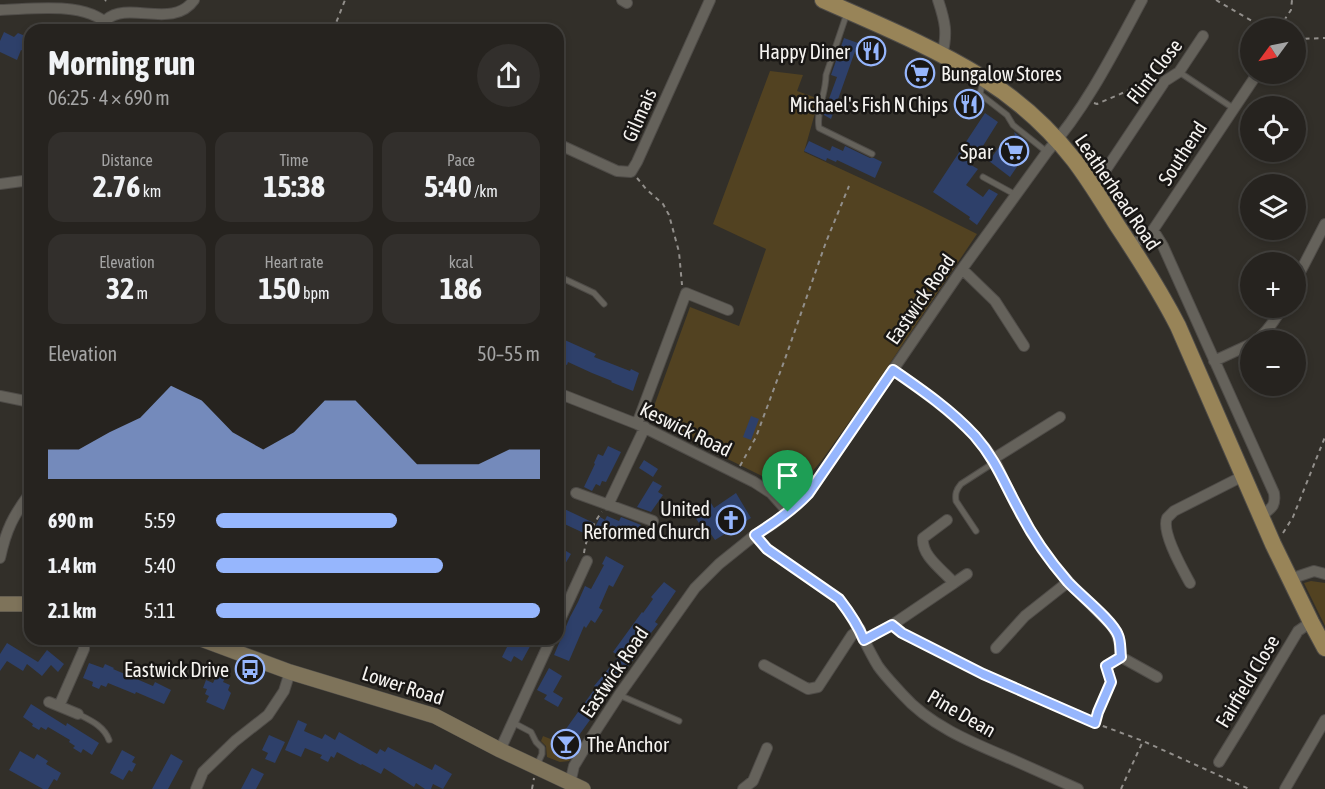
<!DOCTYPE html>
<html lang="en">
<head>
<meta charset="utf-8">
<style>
	:root { --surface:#26231f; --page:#322f2c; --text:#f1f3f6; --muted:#a4a4a4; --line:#42403d; --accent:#96b6fd }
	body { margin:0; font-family:"Asap Condensed",sans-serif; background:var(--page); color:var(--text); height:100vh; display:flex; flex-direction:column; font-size:22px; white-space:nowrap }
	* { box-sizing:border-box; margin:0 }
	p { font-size:20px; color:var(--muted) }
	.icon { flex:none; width:33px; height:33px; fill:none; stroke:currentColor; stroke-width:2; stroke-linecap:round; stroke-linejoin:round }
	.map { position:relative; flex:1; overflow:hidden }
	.details { position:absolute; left:24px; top:24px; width:540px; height:621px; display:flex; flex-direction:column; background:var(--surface); border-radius:18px; box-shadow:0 3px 9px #0003,0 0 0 2px var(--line) }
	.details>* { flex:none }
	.needle { width:39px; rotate:237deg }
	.controls { position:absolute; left:1240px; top:18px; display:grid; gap:12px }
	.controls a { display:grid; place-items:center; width:66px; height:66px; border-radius:50%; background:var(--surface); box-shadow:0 3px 9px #0003,0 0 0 2px var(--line); font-size:30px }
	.pin { position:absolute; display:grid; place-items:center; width:51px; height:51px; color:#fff; margin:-62px -26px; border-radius:50% 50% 50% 0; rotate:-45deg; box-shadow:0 0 6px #0007 }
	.pin .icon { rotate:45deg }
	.round { display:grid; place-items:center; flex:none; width:63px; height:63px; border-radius:32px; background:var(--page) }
	.head { display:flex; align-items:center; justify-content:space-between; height:102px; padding:0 24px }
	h1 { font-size:33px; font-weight:700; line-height:45px }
	.stats { display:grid; grid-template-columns:repeat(3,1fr); gap:9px; height:102px; padding:6px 24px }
	.stats div { display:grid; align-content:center; border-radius:15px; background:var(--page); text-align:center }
	.stats b { font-size:30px; font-weight:700 }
	.stats small { font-size:16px; font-weight:400 }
	.stats p { font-size:16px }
	.chart { height:168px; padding:12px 24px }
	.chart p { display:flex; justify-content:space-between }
	.chart svg { width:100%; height:108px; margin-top:6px; fill:var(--accent); opacity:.7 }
	ul { padding:0 24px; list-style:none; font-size:20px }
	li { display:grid; grid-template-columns:96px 72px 1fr; align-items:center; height:45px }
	li i { height:15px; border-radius:8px; background:var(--accent) }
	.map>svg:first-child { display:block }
</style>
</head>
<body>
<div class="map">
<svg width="1325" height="789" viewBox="0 0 1325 789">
	<rect width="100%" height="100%" fill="#322f29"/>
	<path fill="#524221" d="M770 71 803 75 797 91 819 99 804 152 921 206 977 234 874 387 822 460 801 485 795 488 788 489 649 420 690 307 739 326 766 249 713 224Z
		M1311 581 1325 583V626L1304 583Z
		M543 736 553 740 551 744 573 756 569 761 560 762 547 757 546 746 541 741Z"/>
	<path fill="#2e406a" d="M4 32 14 37 18 33 30 38V54L21 50 17 60 0 52V41Z
		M844 38 858 43 831 119 824 115 825 107H826L837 77 831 75Z
		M985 113 998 122 971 165 978 169 966 185 983 197 989 189 998 194 977 225 969 219 970 217 933 192Z
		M1014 132 1027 142 1020 151 1025 155 1010 177 989 161 1005 139 1019 150Z
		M809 141 830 151 832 146 843 151 845 146 870 158H874L882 162 875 178 837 160 836 162 827 158 826 161 804 151Z
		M558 337 596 354 594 357 630 371 631 369 639 373 633 391 611 382 612 381 592 373 568 362 567 365 558 361Z
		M751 416 759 419 751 440 743 437Z
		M608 446 621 452 606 482 602 481 600 486 596 484 592 491 584 487 595 464 594 463 598 454 603 456Z
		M644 460 658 469 653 477 639 468Z
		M653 481 662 486 658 492 663 495 651 512 637 507Z
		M736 493 751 518 715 540 706 527 703 529 693 514 711 503 714 508Z
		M558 506 594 523 588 535 558 521Z
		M607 516 619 521 621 517 641 525 636 535 627 530 624 535 617 531 615 535 604 529 602 533 594 529 600 517 605 520Z
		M558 546 571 554 558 576Z
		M606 556 624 566 613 587 609 585 599 608 603 610 595 623 591 620 586 628 584 626 569 661 554 655 570 617 578 602 585 586 591 589 604 565 602 564Z
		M664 582 676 591 655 622 658 624 632 657 634 659 609 690 610 692 577 738 580 740 572 755 555 745 562 732 563 733 596 687 594 686 619 656 613 652 642 612 643 613 653 599 651 597Z
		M511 639H534L522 661 514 656 511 662 502 657Z
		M7 643 38 662 47 650 64 664 58 672 51 665 42 676 27 664 23 671 7 661 0 671V654Z
		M89 663 103 668 105 664 114 668 113 669 153 686 155 682 171 690 164 704 136 692 135 694 108 683 106 687 101 685 99 689 92 686 93 682 83 678Z
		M549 668 562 676 553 692 563 698 558 707 544 699 547 695 537 690Z
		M219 670 227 674 223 682 230 685 228 690 231 693 224 710 206 702 209 696 205 694 207 689 203 688 206 680 213 683Z
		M31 704 66 726 67 723 99 743 92 755 83 749 81 753 73 748 75 746 69 742 70 740 48 727 46 730 41 727 39 730 32 726 33 724 23 717Z
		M298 720 307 724 304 731 322 739 325 734 335 740 339 732 377 754 380 749 385 752 388 747 432 770 435 764 452 774 443 789 433 784 431 789H425L416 783 414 787 384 768 381 774 362 764 361 765 337 752 334 758 331 756 328 762 320 758 322 755 305 748 301 757 285 750Z
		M269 735 285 742 275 763 265 759 268 753 262 750Z
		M122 750 135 757 132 762 136 764 132 772 129 770 123 780 110 773Z
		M20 751 34 759 37 754 48 761 46 764 61 773 57 781 54 779 48 789H43L9 770Z
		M171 754 183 761 168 789H152Z
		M252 768 264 774 256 789H241Z"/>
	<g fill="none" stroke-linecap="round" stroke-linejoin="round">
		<g stroke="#4f4c48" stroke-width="7">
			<path id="lane" d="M847 13 826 75C826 94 816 110 819 128L872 154
				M1179 72 1233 108
				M983 81 980 94 1007 115 1013 125 1047 152
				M983 177 1016 195
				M558 276 594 293 604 304
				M976 531 956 501C955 494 956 490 961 484L995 462
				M619 695 679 721
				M78 714C90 720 104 726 109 740
				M512 722 531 732 536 742 542 748V754L537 765"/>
		</g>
		<g stroke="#4f4c48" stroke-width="12">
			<path id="street" d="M622 0 627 3
				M938 0C945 21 948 33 942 55
				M0 10C36 9 91 0 113 30
				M106 20C128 0 173 30 194 0
				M558 144 617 171 631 172 637 162 710 0
				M0 184 30 180
				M1093 188 1099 180 1165 81 1179 72 1203 36
				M1153 230 1163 246 1274 493C1276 507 1271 508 1261 516
				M1131 246 1153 230 1257 74
				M962 269 995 301 1024 346
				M1296 280 1325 224
				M1257 340C1268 331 1275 320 1282 308
				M1214 361 1251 344
				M893 370C929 395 967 422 993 458 998 466 1001 475 1005 483 1013 499 1021 516 1031 532 1052 568 1082 596 1112 626 1119 636 1120 645 1121 657L1106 666
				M558 393 637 424 754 482 771 493 788 512
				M0 396 30 402
				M637 424 686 293 728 310
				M993 459 1060 417
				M576 493 653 521
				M608 505 645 427
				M755 535 767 549 839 599C857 621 864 643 878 666 885 676 894 685 902 694 930 726 973 743 1011 759 1033 769 1056 779 1078 789
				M0 558C6 530 13 516 30 493
				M1290 579 1314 571 1325 574
				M954 583 967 574
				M1190 583C1183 570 1161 532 1167 518 1168 517 1173 512 1174 511L1243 476
				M558 624 587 561
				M864 640 892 625 954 583C943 570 921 556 923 538L947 520
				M996 648 1025 616 1068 582
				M1121 657 1157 677
				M764 665 808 689 818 687 852 635 860 629
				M49 702 78 714
				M59 706 84 649V639
				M500 750 551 639
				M1219 762 1243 723 1298 631 1311 622
				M570 783 574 766 589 741 619 695 695 588 719 564 755 535 773 524 799 503 808 494 962 269 1047 152C1086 108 1114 52 1142 0
				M196 789 203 772 235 741 268 715 284 691 290 672
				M743 789 753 781 767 748
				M1285 789 1325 720"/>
		</g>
		<g stroke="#4f4c48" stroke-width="16">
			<path id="secondary" d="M0 604H30
				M201 639 290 672 435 716 500 750 583 789"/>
		</g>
		<g stroke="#4f4c48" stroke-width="18">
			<path id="primary" d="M823 0C877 24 933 47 983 78 1018 100 1049 128 1074 160 1090 181 1103 203 1117 225 1139 258 1160 291 1178 326L1273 544 1311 622 1325 648"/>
		</g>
		<path stroke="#928f8b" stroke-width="2" stroke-dasharray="4.5 4.5" stroke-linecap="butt" d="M1216 0 1264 28
			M105 1 106 0
			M1279 28 1291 10 1292 0
			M339 30 336 23 345 0
			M1296 39 1325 38
			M1094 103 1097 104 1155 79
			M637 178 646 189 663 204 669 215 679 252 682 285
			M740 466 756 437 785 359 826 242 849 186
			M1283 533 1293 517 1325 437
			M584 553C586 539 593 523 602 512
			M899 631 983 674 1095 723 1143 741 1249 789
			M1095 723 1098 712 1111 682 1109 675
			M532 789 534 778
			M1121 789 1143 741"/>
		<use href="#lane" stroke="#65625b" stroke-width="5"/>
		<use href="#street" stroke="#65625b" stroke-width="10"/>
		<use href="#secondary" stroke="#7e735a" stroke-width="15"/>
		<use href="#primary" stroke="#988458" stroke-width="16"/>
	</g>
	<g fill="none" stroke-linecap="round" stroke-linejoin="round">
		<g stroke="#fff" stroke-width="12">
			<path id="route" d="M893 370C922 390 951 410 975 436 996 460 1004 483 1019 510 1032 536 1049 560 1068 582 1080 595 1112 620 1118 635 1121 642 1120 650 1121 657L1106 666 1111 682 1098 712 1095 723 983 674 902 633 892 625 864 640C858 625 849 612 839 599L767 549 755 535C774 523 793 510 808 494Z"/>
		</g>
		<use href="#route" stroke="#96b6fd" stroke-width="8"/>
	</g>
	<defs>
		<g id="restaurant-ring" transform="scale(1.5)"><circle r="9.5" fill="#191715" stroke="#96b6fd" stroke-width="1.5"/><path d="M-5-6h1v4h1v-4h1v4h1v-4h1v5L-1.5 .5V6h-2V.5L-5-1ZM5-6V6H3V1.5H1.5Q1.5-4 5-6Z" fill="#96b6fd"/></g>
		<g id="supermarket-ring" transform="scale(1.5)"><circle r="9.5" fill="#191715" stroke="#96b6fd" stroke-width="1.5"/><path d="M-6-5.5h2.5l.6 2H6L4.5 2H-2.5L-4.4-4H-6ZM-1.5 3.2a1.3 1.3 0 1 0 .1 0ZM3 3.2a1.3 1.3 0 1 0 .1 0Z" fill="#96b6fd"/></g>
		<g id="church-ring" transform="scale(1.5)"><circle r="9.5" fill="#191715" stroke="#96b6fd" stroke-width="1.5"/><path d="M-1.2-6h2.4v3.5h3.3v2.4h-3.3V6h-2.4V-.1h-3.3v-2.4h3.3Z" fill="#96b6fd"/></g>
		<g id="bus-ring" transform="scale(1.5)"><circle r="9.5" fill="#191715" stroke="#96b6fd" stroke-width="1.5"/><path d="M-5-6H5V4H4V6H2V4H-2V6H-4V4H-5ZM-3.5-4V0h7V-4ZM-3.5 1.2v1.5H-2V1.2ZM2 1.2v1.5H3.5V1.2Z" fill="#96b6fd"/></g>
		<g id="bar-ring" transform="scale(1.5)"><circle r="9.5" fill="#191715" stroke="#96b6fd" stroke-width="1.5"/><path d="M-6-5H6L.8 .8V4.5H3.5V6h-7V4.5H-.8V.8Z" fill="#96b6fd"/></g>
	</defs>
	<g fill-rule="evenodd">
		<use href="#restaurant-ring" x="871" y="51"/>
		<use href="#supermarket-ring" x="920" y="73"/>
		<use href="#restaurant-ring" x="969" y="104"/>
		<use href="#supermarket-ring" x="1014" y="151"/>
		<use href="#church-ring" x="731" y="520"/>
		<use href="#bus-ring" x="250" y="669"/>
		<use href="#bar-ring" x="566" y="744"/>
	</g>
	<g text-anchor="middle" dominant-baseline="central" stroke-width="5" stroke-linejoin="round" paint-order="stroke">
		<g font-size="20" fill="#f6f4f1" stroke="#191715" text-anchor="end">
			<text x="850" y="51">Happy Diner</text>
			<text x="941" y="73" text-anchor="start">Bungalow Stores</text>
			<text x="948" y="104">Michael's Fish N Chips</text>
			<text x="993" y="151">Spar</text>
			<text x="710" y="508">United<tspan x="710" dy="23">Reformed Church</tspan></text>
			<text x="229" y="669">Eastwick Drive</text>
			<text x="587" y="744" text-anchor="start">The Anchor</text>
		</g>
		<g font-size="20" fill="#f6f4f1" stroke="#191715">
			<text transform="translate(1154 71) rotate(-52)">Flint Close</text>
			<text transform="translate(639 115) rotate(-66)">Gilmais</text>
			<text transform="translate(1182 153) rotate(-57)">Southend</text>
			<text transform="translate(1118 192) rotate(56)">Leatherhead Road</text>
			<text transform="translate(920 299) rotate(-55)">Eastwick Road</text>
			<text transform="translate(686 429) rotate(26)">Keswick Road</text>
			<text transform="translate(614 672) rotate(-56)">Eastwick Road</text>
			<text transform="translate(1247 681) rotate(-59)">Fairfield Close</text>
			<text transform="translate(403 685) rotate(18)">Lower Road</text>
			<text transform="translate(962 713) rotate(30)">Pine Dean</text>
		</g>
	</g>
</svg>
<div class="controls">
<a><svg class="needle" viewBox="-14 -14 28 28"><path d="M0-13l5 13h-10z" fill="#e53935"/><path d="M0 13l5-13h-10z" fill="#a4a4a4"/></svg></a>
<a><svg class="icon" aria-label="locate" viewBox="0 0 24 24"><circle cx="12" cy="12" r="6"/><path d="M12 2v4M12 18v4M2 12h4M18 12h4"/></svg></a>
<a><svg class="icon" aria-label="layers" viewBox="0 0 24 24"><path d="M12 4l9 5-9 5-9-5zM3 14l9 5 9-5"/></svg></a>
<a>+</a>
<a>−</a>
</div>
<div class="pin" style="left:788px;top:512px;background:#1e9e55"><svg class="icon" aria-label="arrive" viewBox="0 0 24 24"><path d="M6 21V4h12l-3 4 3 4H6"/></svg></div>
<section class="details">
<div class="head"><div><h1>Morning run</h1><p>06:25 · 4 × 690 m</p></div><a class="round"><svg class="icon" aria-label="share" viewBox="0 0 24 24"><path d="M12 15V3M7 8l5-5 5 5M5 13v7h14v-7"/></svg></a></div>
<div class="stats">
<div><p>Distance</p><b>2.76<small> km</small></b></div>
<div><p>Time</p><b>15:38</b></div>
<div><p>Pace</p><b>5:40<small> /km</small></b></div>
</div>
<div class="stats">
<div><p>Elevation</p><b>32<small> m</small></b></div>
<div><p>Heart rate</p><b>150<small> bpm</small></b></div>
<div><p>kcal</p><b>186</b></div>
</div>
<div class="chart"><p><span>Elevation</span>50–55 m</p>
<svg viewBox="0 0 160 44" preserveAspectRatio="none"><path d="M0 44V32L10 32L20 25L30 19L40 6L50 12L60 25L70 32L80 25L90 12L100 12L110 25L120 38L130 38L140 38L150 32L160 32V44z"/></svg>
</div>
<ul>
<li><b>690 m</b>5:59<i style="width:56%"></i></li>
<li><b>1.4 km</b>5:40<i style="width:70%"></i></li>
<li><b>2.1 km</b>5:11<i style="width:100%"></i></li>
</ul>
</section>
</div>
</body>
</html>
